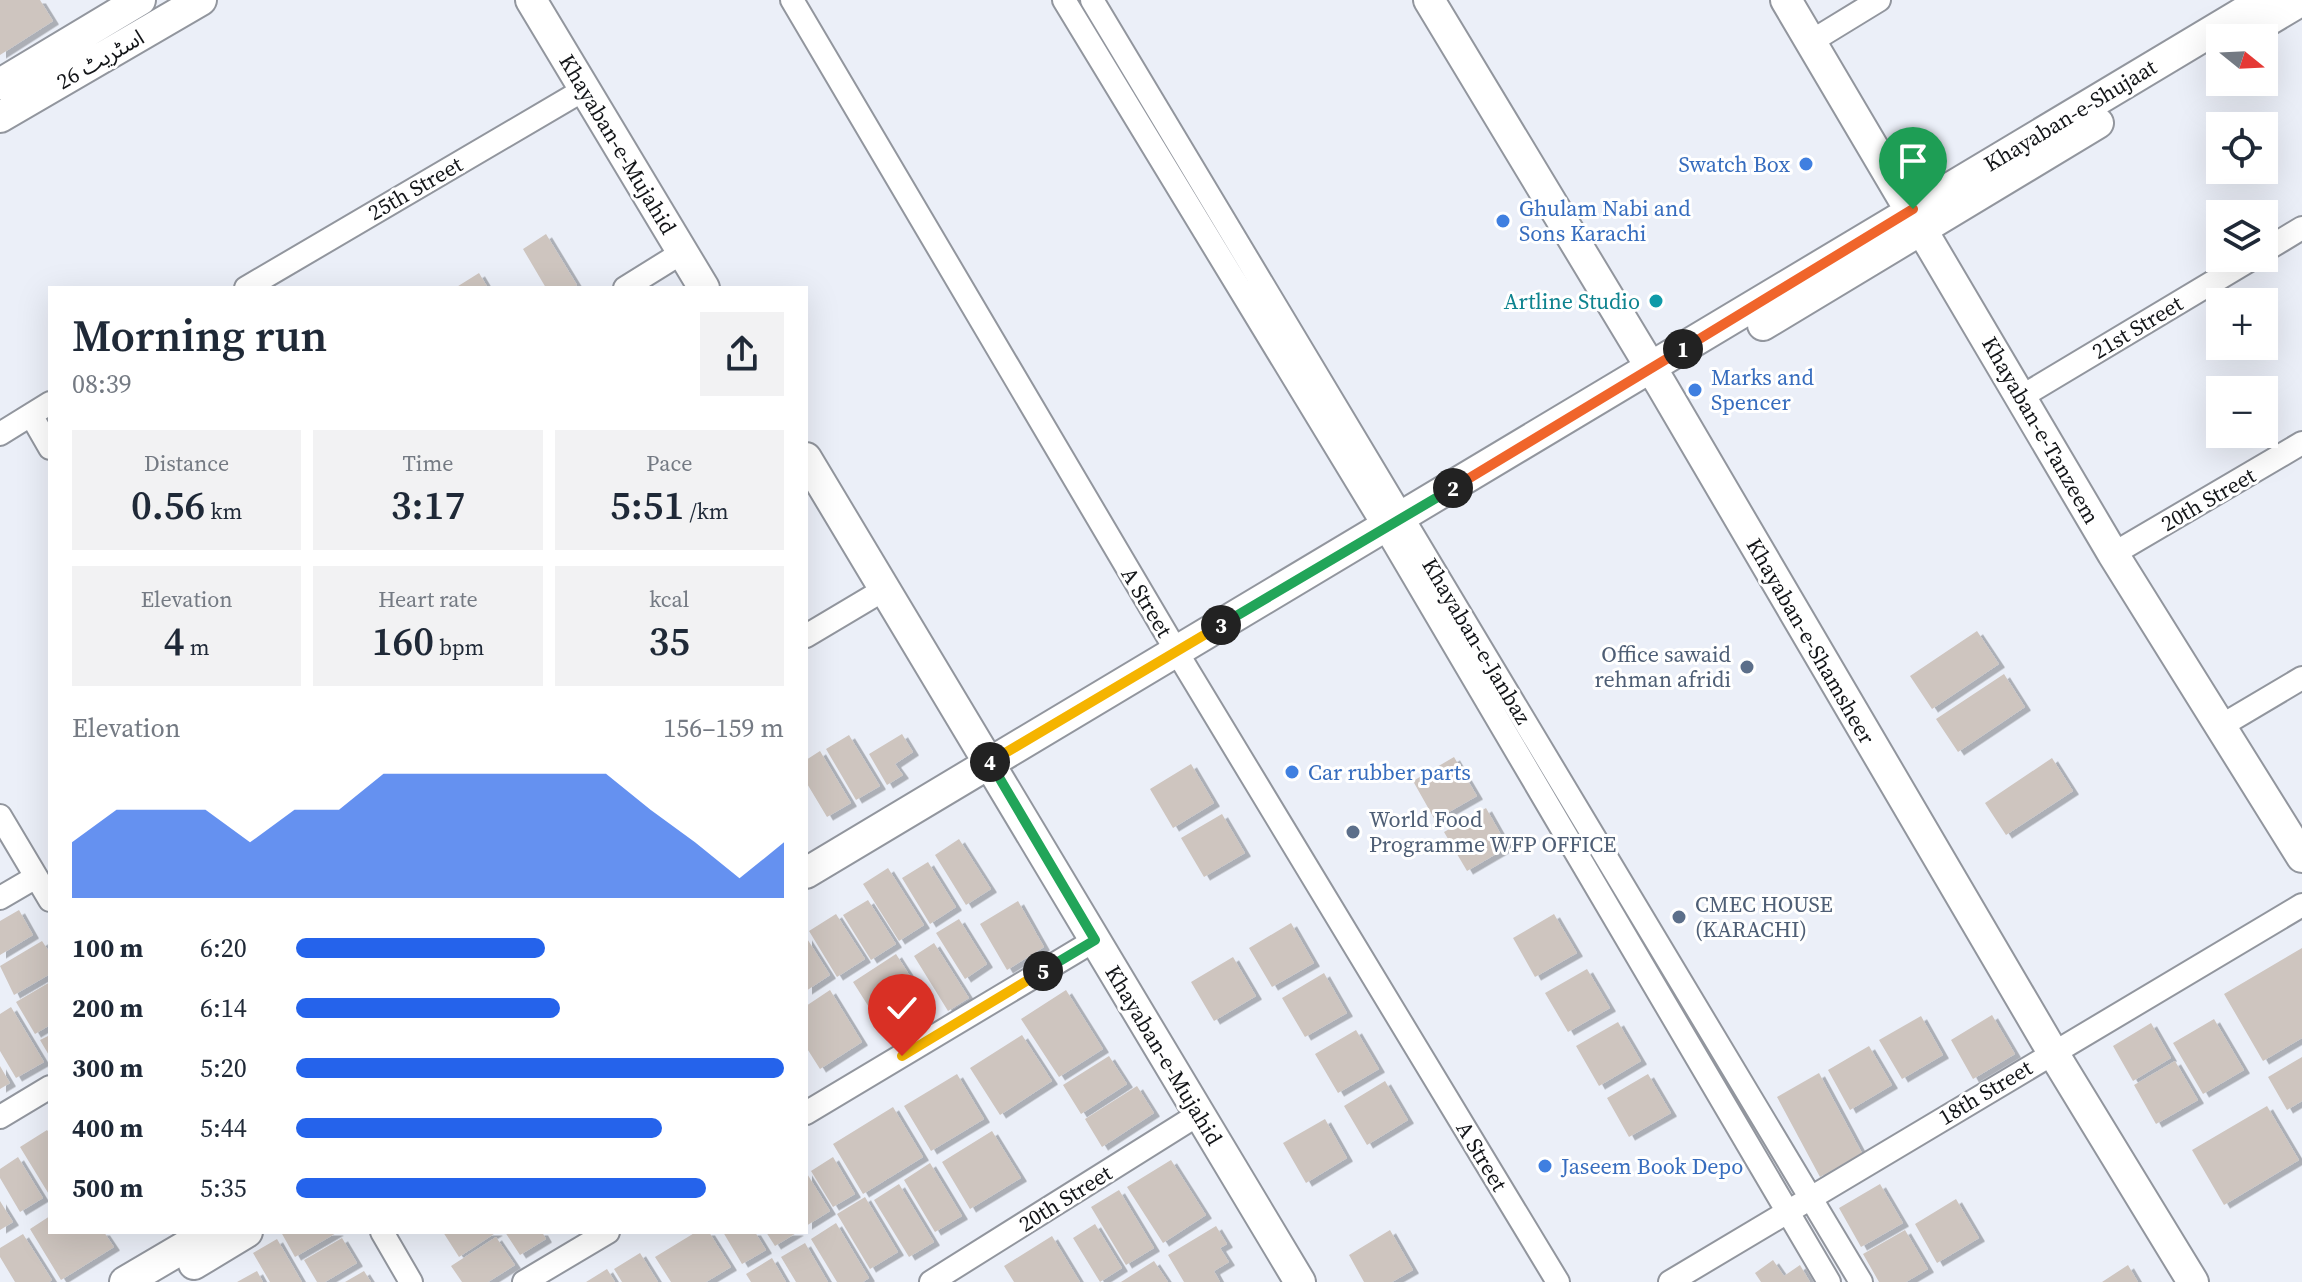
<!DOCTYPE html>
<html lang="en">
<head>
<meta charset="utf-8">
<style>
	:root { --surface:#fff; --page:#f2f2f3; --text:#1f2937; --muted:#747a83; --accent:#2563eb }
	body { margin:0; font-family:"Source Serif 4","Noto Sans Arabic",serif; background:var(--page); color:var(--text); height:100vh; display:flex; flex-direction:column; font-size:30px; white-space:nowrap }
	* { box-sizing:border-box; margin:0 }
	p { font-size:26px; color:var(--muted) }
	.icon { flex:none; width:44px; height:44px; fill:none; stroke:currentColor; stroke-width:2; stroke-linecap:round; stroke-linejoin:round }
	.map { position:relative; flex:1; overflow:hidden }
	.side { position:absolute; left:48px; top:286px; width:760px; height:948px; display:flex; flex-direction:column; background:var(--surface); border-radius:0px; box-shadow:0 8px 32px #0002 }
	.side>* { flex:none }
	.needle { width:52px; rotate:108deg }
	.buttons { position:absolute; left:2206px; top:24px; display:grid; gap:16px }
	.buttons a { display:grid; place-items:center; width:72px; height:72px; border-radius:0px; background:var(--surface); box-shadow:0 8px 32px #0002; font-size:40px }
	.pin { position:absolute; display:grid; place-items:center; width:68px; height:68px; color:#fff; margin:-82px -34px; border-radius:50% 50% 50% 0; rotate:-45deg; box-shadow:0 0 8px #0007 }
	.pin .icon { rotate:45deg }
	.km { position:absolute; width:40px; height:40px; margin:-20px; border-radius:50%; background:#222; color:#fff; font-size:22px; line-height:40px; text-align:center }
	.round { display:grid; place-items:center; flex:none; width:84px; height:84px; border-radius:0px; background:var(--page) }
	.overview { display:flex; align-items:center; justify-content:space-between; height:136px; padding:0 24px }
	h1 { font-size:44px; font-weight:600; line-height:60px }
	.stats { display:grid; grid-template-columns:repeat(3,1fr); gap:12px; height:136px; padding:8px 24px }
	.stats div { display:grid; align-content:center; border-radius:0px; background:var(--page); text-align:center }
	.stats b { font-size:40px; font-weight:600 }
	.stats small { font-size:22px; font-weight:400 }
	.stats p { font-size:22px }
	.chart { height:224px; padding:16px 24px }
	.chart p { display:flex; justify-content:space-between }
	.chart svg { width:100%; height:144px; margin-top:8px; fill:var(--accent); opacity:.7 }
	ul { padding:0 24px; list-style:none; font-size:26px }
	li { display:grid; grid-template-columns:128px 96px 1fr; align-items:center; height:60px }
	li i { height:20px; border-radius:10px; background:var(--accent) }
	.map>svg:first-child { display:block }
</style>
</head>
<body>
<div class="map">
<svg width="2302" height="1282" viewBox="0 0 2302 1282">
	<defs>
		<filter id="shadow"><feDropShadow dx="6" dy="3.5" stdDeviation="0" flood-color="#0004"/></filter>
	</defs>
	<rect width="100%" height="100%" fill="#ebeff8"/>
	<path fill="#cec5bf" filter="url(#shadow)" d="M0 0H40L53 21 0 55Z
		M546 234 577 285 573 288H546L523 249Z
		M479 273 488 288H455Z
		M1977 631 1999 664 1932 709 1910 676Z
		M2004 674 2025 707 1958 752 1936 719Z
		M902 734 913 752 895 764 903 775 887 785 869 754Z
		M849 735 880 786 856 800 826 749Z
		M820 751 851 803 827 817 806 782V760Z
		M1454 757 1477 796 1435 820 1413 781Z
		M2052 758 2073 791 2006 835 1985 803Z
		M1191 764 1214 803 1173 828 1150 789Z
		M1486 808 1508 847 1467 871 1444 832Z
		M1222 814 1245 853 1204 877 1181 838Z
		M959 839 991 889 966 905 935 855Z
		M928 862 956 907 930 924 902 878Z
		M888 868 924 925 899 941 863 884Z
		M868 900 896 944 871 960 843 915Z
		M1018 901 1044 947 1007 970 980 924Z
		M19 910 33 935 0 955V921Z
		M836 914 865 959 837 977 809 931Z
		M1554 914 1577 953 1535 977 1513 938Z
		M959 919 987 964 965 979 936 933Z
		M1291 923 1314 963 1272 987 1249 948Z
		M806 937 830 975 806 991Z
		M42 941 50 953V974L14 995 0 966Z
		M934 943 969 998 948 1011 914 956Z
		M2302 948V1038L2263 1061 2224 994Z
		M896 954 929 1006 886 1034 853 982Z
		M1233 957 1256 996 1214 1021 1191 982Z
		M1587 969 1610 1008 1568 1032 1545 993Z
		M1324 973 1347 1013 1305 1037 1282 998Z
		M50 982V1025L35 1034 16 1002Z
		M830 990 862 1042 820 1069 806 1047V1006Z
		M1066 990 1103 1049 1059 1077 1021 1019Z
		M11 1007 44 1062 16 1078 0 1051V1014Z
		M1992 1015 2015 1054 1973 1079 1951 1040Z
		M1921 1016 1943 1055 1902 1079 1879 1040Z
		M2214 1019 2244 1070 2203 1094 2173 1043Z
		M1618 1022 1641 1061 1599 1086 1576 1046Z
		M2151 1023 2171 1058 2133 1081 2113 1046Z
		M1356 1030 1379 1069 1338 1093 1315 1054Z
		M50 1035V1057L40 1040Z
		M1022 1035 1052 1081 1000 1115 970 1068Z
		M1869 1046 1892 1085 1850 1110 1828 1070Z
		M1109 1056 1127 1084 1081 1114 1063 1085Z
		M2302 1057V1101L2287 1110 2268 1077Z
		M2175 1061 2198 1100 2156 1124 2134 1085Z
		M0 1066 10 1083 0 1089Z
		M1819 1073 1862 1153 1820 1177 1777 1097Z
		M957 1074 984 1119 931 1151 904 1106Z
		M1648 1074 1671 1113 1629 1137 1607 1098Z
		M1385 1081 1408 1120 1367 1145 1344 1106Z
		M1137 1086 1154 1113 1102 1147 1085 1119Z
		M2267 1106 2299 1160 2224 1205 2192 1150Z
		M893 1107 923 1157 863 1194 833 1144Z
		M1325 1119 1347 1158 1306 1183 1283 1143Z
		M47 1130 50 1134V1196L20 1147Z
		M992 1131 1021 1178 970 1209 942 1162Z
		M18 1157 43 1198 20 1212 0 1178V1169Z
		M833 1157 855 1194 833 1207 811 1171Z
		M1171 1160 1206 1215 1163 1243 1127 1187Z
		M930 1163 962 1216 935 1232 904 1180Z
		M806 1172 830 1211 806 1226Z
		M899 1184 934 1242 909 1257 874 1200Z
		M1880 1184 1903 1223 1861 1247 1839 1208Z
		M1119 1190 1154 1248 1126 1265 1091 1207Z
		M865 1197 898 1252 870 1269 837 1214Z
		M1956 1199 1979 1238 1937 1263 1915 1224Z
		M0 1201 13 1222 0 1230Z
		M50 1216V1232H104L114 1247 61 1280 30 1229Z
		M836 1223 869 1278 863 1282H837L811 1239Z
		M1095 1224 1122 1268 1100 1282 1073 1238Z
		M1216 1226 1227 1244 1220 1248 1229 1262 1214 1271 1220 1282H1184L1168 1255Z
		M1390 1230 1413 1270 1392 1282H1364L1349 1255Z
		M1905 1230 1928 1269 1906 1282H1879L1863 1254Z
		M281 1232H338L295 1257Z
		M443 1232H497L459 1257Z
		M505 1232H542L546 1239 520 1255Z
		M696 1232H709L731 1267 706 1282H671L655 1257Z
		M723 1232H755L766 1250 742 1264Z
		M766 1232H798L775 1246Z
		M23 1234 52 1280 49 1282H15L0 1257V1248Z
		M1052 1236 1080 1282H1014L1004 1266Z
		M496 1237 515 1265 488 1282H462L451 1266Z
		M342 1238 357 1263 325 1282H317L304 1260Z
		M277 1239 302 1282H270L253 1253Z
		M805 1243 828 1282H796L781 1257Z
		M640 1253 658 1282H622L614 1269Z
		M772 1258 786 1282H751L746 1274Z
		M1773 1260 1784 1276 1800 1265 1810 1282H1761L1755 1273Z
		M1154 1261 1168 1282H1121Z
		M2128 1265 2138 1282H2102Z
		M607 1269 615 1282H586Z
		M257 1271 263 1282H237Z
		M364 1271 371 1282H345Z"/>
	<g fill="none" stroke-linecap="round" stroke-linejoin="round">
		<g stroke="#92969e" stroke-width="26">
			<path id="street" d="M792 0 1187 669 1558 1282
				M1064 0 1385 528 1829 1282
				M1092 0 1861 1282
				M1812 41 1879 0
				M2264 251 2302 228
				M246 288 585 89
				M625 288 683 252
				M2021 397 2253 258
				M31 415 50 448
				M0 434 50 403
				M2113 554 2302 443
				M806 636 885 589
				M2221 726 2302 678
				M0 816 50 900
				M0 898 36 877
				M806 1113 1095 940
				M0 1117 50 1087
				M382 1232 411 1282
				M524 1282 608 1232
				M931 1282 1199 1114
				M1670 1282 2302 905"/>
		</g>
		<g stroke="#92969e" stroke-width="34">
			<path id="secondary" d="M531 0 704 288
				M1429 0 1662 386 2052 1051 2193 1282
				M1786 0 2113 554 2302 857
				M2245 34 2302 0
				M0 84 140 0
				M0 117 201 0
				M1763 325 2098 123
				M806 458 1300 1282
				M806 873 2264 0
				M194 1264 247 1232
				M125 1282 210 1232"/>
		</g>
		<use href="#street" stroke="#fff" stroke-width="22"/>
		<use href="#secondary" stroke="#fff" stroke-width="30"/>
	</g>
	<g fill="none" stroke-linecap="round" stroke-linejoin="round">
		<g stroke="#fff" stroke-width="16">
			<path id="split-1" d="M1683 349 1913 209"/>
		</g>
		<g stroke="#fff" stroke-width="16">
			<path id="split-2" d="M1453 488 1683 349"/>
		</g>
		<g stroke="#fff" stroke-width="16">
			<path id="split-3" d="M1221 625 1453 488"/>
		</g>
		<g stroke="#fff" stroke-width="16">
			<path id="split-4" d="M990 762 1221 625"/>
		</g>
		<g stroke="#fff" stroke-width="16">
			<path id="split-5" d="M990 762 1095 940 1043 971"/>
		</g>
		<g stroke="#fff" stroke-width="16">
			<path id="split-6" d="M902 1056 1043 971"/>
		</g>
		<use href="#split-1" stroke="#f0652b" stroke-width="10"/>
		<use href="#split-2" stroke="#f0652b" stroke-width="10"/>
		<use href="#split-3" stroke="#22a559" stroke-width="10"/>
		<use href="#split-4" stroke="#f5b400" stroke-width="10"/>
		<use href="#split-5" stroke="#22a559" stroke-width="10"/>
		<use href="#split-6" stroke="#f5b400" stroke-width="10"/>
	</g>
	<g fill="#3f7fe0" stroke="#fff" stroke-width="3">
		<circle cx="1806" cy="164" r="8"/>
		<circle cx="1503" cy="221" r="8"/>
		<circle cx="1695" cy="390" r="8"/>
		<circle cx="1292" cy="772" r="8"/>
		<circle cx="1545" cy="1166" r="8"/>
	</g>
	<circle fill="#0f9aa8" stroke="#fff" stroke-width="3" cx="1656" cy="301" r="8"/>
	<g fill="#5c6f8a" stroke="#fff" stroke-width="3">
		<circle cx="1747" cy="667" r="8"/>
		<circle cx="1353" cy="832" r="8"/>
		<circle cx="1679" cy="917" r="8"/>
	</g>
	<g text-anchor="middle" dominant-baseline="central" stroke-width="6" stroke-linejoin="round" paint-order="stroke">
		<g font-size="22" fill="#131518" stroke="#fff">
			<text transform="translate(100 59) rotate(-30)">اسٹریٹ 26</text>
			<text transform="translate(2070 115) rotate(-31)">Khayaban-e-Shujaat</text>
			<text transform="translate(618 144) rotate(59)">Khayaban-e-Mujahid</text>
			<text transform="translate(415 188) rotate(-30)">25th Street</text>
			<text transform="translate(2137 327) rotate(-31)">21st Street</text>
			<text transform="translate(2041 430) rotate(60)">Khayaban-e-Tanzeem</text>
			<text transform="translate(2208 499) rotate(-30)">20th Street</text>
			<text transform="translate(1147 602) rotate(59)">A Street</text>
			<text transform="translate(1477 641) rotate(59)">Khayaban-e-Janbaz</text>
			<text transform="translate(1811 641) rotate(60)">Khayaban-e-Shamsheer</text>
			<text transform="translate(1164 1055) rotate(59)">Khayaban-e-Mujahid</text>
			<text transform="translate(1985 1092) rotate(-31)">18th Street</text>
			<text transform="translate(1482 1156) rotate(59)">A Street</text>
			<text transform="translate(1065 1198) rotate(-32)">20th Street</text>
		</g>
		<g font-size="22" fill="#366cbe" stroke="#fff" text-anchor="start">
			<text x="1790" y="164" text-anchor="end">Swatch Box</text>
			<text x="1519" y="208">Ghulam Nabi and<tspan x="1519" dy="25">Sons Karachi</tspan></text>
			<text x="1711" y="377">Marks and<tspan x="1711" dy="25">Spencer</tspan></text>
			<text x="1308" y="772">Car rubber parts</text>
			<text x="1561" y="1166">Jaseem Book Depo</text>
		</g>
		<g font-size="22" fill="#0d838f" stroke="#fff" text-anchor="end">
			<text x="1640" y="301">Artline Studio</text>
		</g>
		<g font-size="22" fill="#4e5e75" stroke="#fff" text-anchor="start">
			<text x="1731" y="654" text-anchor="end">Office sawaid<tspan x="1731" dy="25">rehman afridi</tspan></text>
			<text x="1369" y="819">World Food<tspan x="1369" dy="25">Programme WFP OFFICE</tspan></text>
			<text x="1695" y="904">CMEC HOUSE<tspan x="1695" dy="25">(KARACHI)</tspan></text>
		</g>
	</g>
</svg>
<div class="buttons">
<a><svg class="needle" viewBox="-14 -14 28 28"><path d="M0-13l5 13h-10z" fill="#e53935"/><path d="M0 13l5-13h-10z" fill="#747a83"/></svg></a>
<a><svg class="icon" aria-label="locate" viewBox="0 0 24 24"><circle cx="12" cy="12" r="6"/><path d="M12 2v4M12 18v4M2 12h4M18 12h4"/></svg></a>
<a><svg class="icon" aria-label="layers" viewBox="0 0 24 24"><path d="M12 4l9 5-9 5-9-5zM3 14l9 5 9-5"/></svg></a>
<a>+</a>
<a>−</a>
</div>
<div class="pin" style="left:1913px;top:209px;background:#1e9e55"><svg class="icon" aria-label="arrive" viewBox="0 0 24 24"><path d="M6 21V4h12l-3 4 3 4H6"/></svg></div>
<div class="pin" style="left:902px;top:1056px;background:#d93025"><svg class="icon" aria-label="check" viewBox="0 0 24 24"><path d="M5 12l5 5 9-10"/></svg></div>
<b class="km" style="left:1683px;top:349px">1</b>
<b class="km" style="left:1453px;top:488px">2</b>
<b class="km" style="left:1221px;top:625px">3</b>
<b class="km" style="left:990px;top:762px">4</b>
<b class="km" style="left:1043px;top:971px">5</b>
<section class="side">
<div class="overview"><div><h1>Morning run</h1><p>08:39</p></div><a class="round"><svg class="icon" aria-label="share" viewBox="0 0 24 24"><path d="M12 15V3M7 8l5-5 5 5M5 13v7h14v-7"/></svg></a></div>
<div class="stats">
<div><p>Distance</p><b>0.56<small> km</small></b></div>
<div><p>Time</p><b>3:17</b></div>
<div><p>Pace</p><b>5:51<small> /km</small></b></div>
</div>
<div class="stats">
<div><p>Elevation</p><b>4<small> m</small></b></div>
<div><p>Heart rate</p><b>160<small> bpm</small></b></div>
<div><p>kcal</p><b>35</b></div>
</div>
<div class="chart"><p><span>Elevation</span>156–159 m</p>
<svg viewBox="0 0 160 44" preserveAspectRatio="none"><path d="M0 44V27L10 17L20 17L30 17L40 27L50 17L60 17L70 6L80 6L90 6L100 6L110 6L120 6L130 17L140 27L150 38L160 27V44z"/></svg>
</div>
<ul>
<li><b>100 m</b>6:20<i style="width:51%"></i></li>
<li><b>200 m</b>6:14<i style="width:54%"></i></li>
<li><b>300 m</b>5:20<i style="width:100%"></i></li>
<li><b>400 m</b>5:44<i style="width:75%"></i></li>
<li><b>500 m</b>5:35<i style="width:84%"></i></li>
</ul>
</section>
</div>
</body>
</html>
